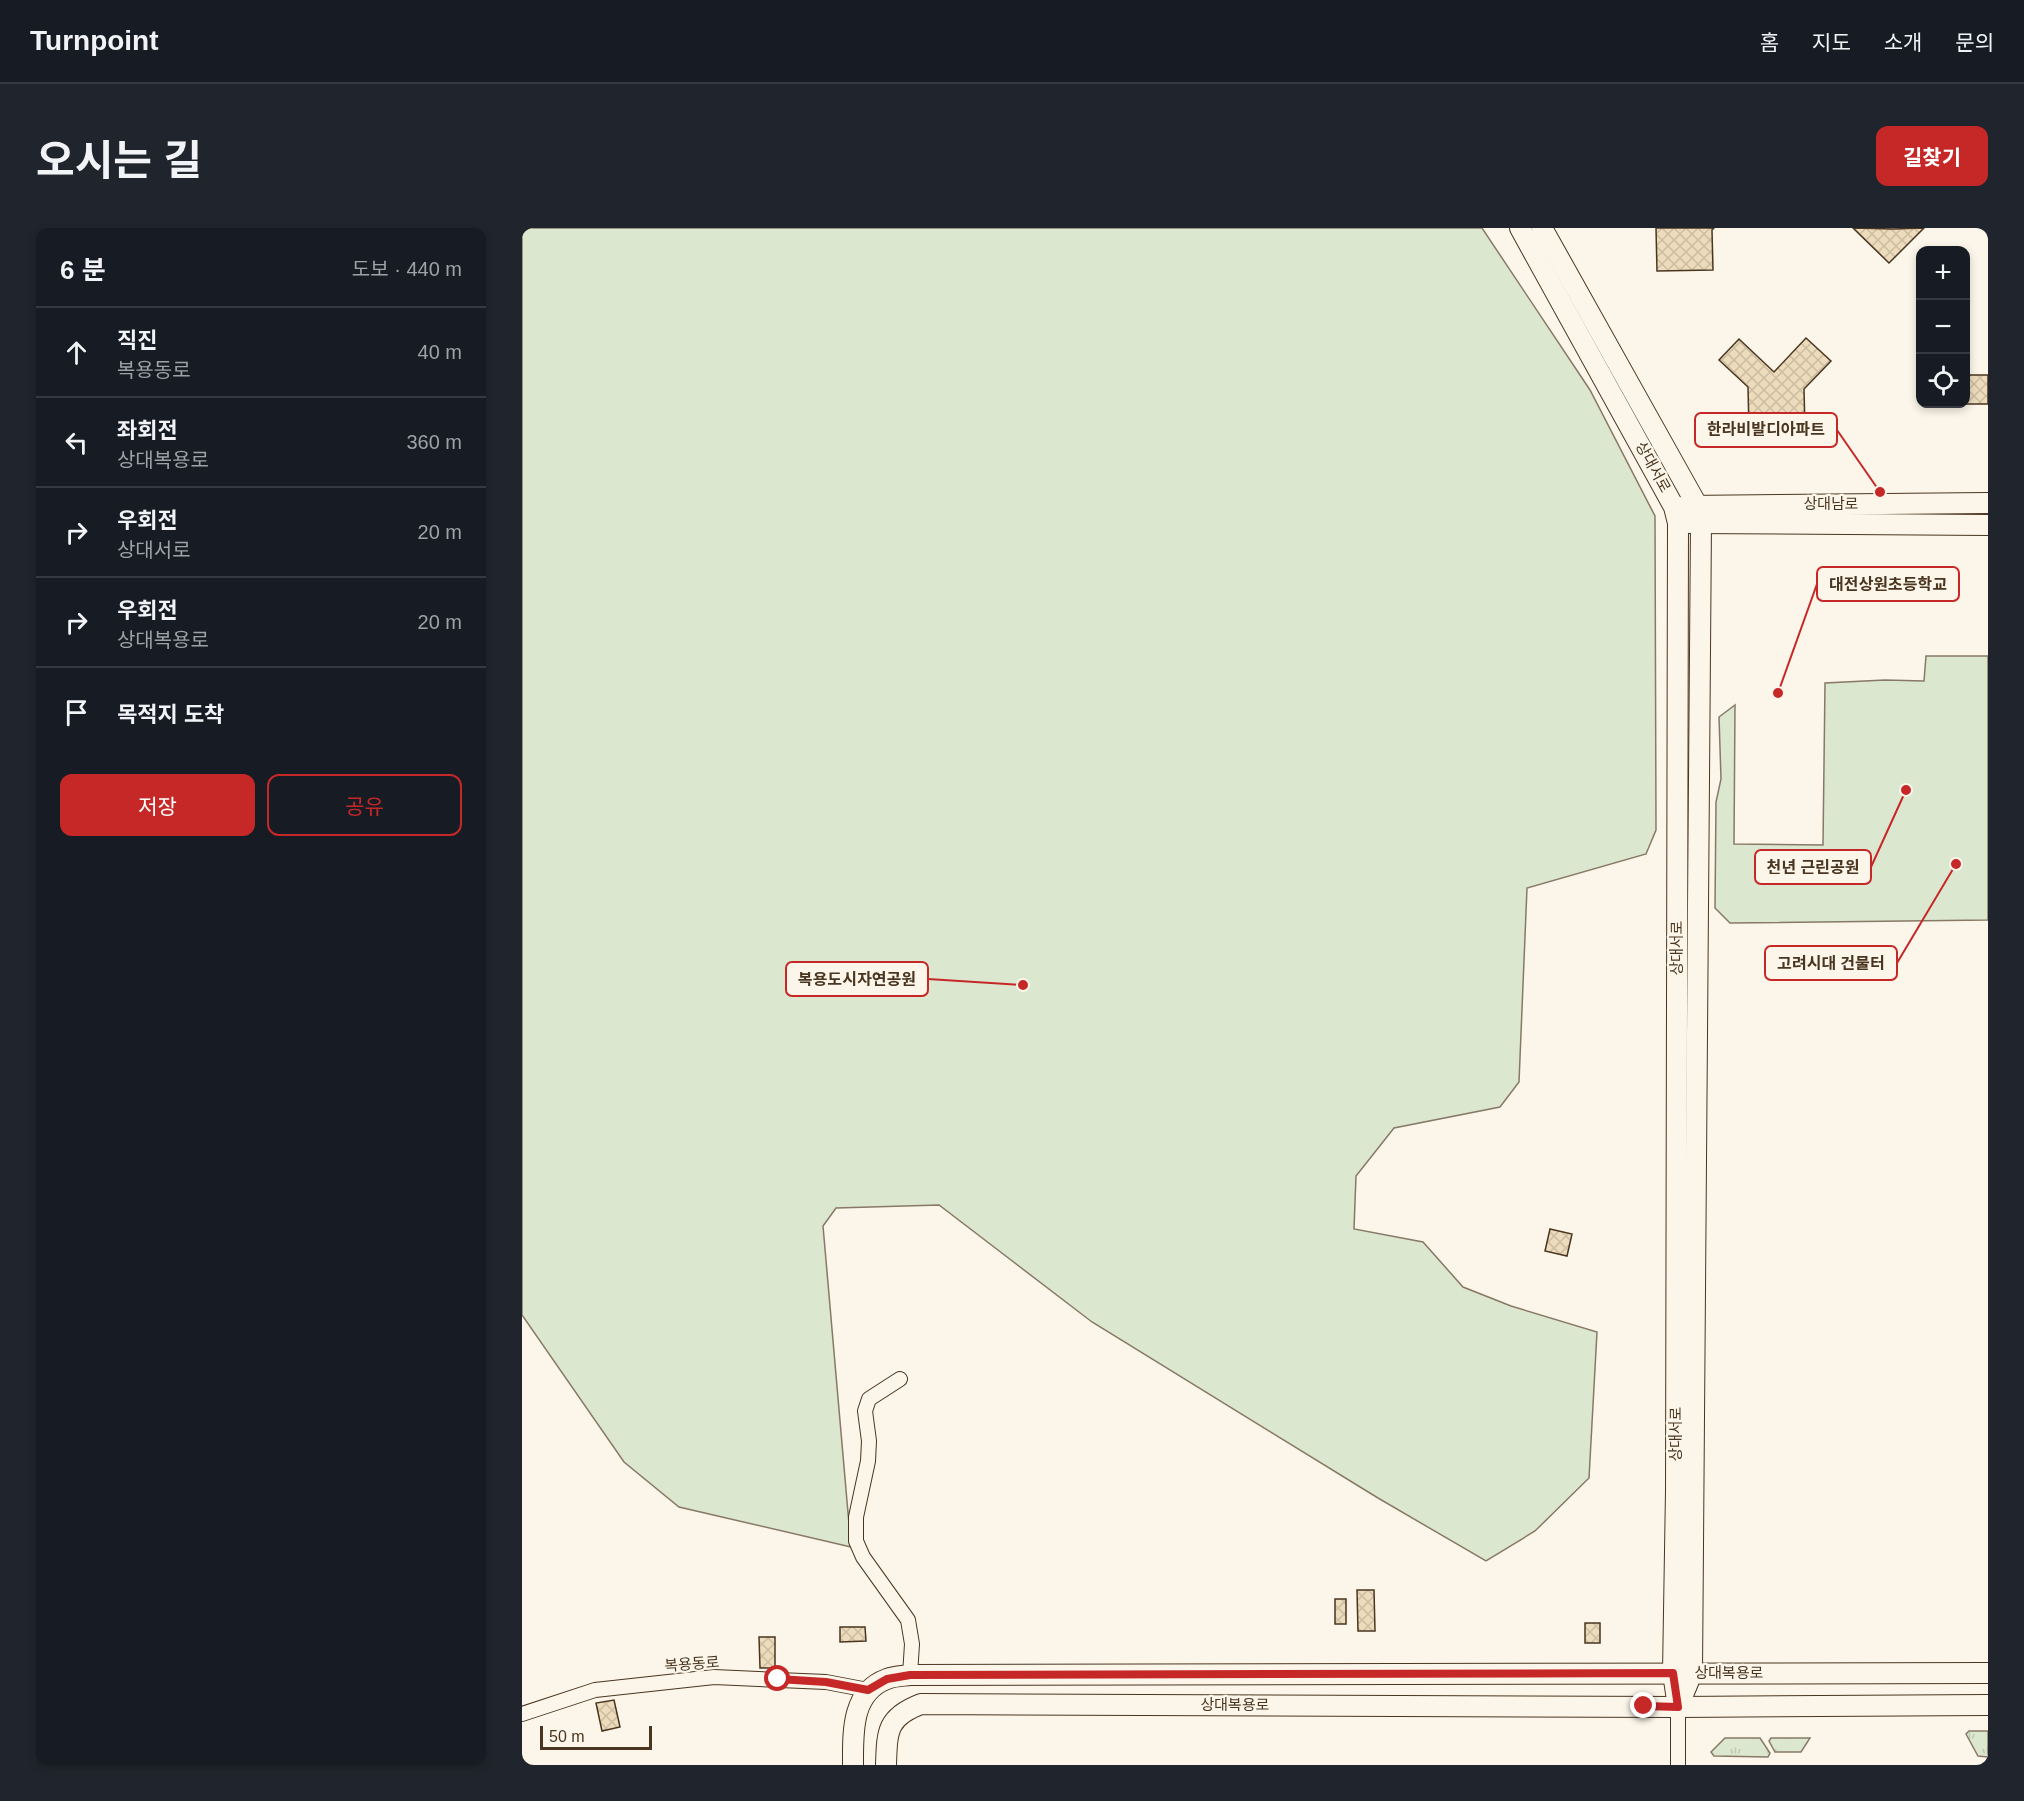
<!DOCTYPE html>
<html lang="ko">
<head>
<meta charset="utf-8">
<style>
	body { margin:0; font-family:Arial,"Noto Sans KR",sans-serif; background:#20242c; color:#f1f3f6 }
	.controls { position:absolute; right:18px; top:18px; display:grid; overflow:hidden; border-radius:12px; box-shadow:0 3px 9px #0003 }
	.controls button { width:54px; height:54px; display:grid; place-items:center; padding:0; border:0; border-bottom:2px solid #363941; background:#171b24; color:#f1f3f6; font:30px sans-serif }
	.scale { position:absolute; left:18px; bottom:15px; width:112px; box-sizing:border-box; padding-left:6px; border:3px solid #4a3520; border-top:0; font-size:16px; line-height:21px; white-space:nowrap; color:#4a3520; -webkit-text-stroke:4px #fbf6e9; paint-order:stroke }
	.stop { position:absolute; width:18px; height:18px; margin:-14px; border:4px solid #c62828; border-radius:50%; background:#fff }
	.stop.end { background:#c62828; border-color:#fff; box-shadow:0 2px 6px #0008 }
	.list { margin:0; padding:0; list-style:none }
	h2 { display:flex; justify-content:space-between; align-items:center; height:78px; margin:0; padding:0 24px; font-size:26px }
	h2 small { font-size:20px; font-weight:400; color:#9ea1a6 }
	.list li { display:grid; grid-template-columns:39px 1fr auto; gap:18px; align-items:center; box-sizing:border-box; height:90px; padding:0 24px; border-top:2px solid #363941 }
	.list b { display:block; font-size:22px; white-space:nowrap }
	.list p { margin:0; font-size:20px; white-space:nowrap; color:#9ea1a6 }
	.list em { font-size:20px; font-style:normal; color:#9ea1a6 }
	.actions { display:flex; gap:12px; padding:18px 24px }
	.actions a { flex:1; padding:14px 0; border:2px solid #c62828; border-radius:12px; text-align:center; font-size:21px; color:#c62828 }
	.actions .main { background:#c62828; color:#fff }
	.icon { flex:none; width:33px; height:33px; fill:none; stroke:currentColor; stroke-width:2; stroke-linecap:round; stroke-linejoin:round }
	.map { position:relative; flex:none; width:1466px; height:1537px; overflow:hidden; border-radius:12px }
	header { display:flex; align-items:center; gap:36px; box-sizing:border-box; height:84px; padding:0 30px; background:#171b24; border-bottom:2px solid #363941 }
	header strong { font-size:28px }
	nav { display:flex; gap:33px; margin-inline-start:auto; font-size:21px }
	.intro { display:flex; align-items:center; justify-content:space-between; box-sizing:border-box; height:144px; padding:0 36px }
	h1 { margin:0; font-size:42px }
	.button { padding:15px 27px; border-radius:12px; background:#c62828; color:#fff; font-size:21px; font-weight:700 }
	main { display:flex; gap:36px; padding:0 36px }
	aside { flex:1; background:#171b24; border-radius:12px; box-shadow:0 3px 9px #0003 }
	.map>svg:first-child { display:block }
	.grass { fill:url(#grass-tufts); stroke:#887966; stroke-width:1.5 }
	.park { fill:#dce7d0; stroke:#887966; stroke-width:1.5 }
	.building { fill:url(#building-cross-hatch); stroke:#4a3520; stroke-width:1.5 }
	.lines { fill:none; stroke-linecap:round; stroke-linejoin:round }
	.street-casing { stroke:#4a3520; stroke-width:16 }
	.secondary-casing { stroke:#4a3520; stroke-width:22 }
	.street { stroke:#fbf6e9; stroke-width:14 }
	.secondary { stroke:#fbf6e9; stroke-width:20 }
	.route { stroke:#c62828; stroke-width:8 }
	.labels { text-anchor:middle; stroke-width:4.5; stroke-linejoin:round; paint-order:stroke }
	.street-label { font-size:15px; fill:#4a3520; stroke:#fbf6e9 }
	.leader { fill:none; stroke:#c62828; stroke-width:2 }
	.callout-dot { fill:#c62828; stroke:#fbf6e9; stroke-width:2 }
	.callout { fill:#fbf6e9; stroke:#c62828; stroke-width:2 }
	.callout-label { font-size:16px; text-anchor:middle; font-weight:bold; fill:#4a3520 }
</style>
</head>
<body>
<header>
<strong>Turnpoint</strong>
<nav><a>홈</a><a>지도</a><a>소개</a><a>문의</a></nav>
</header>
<div class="intro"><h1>오시는 길</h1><a class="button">길찾기</a></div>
<main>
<aside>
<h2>6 분<small>도보 · 440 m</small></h2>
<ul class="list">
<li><svg class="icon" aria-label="ahead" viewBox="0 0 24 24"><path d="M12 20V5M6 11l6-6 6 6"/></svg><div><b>직진</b><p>복용동로</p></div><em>40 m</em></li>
<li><svg class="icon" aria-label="left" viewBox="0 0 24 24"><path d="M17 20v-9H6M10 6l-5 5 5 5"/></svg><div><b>좌회전</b><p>상대복용로</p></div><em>360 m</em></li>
<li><svg class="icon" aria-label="right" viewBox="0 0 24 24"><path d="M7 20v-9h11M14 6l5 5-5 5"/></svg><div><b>우회전</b><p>상대서로</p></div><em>20 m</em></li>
<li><svg class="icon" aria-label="right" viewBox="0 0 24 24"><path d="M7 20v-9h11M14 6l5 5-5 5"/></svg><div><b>우회전</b><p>상대복용로</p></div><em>20 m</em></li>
<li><svg class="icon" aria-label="arrive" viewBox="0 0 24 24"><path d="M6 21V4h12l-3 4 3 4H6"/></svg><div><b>목적지 도착</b></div></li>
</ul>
<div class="actions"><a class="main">저장</a><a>공유</a></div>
</aside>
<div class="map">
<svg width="1466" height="1537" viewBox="0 0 1466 1537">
	<defs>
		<pattern id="grass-tufts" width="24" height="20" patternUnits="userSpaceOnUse" patternTransform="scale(1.5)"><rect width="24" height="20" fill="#dce7d0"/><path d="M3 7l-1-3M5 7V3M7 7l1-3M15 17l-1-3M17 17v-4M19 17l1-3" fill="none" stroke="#bec7b2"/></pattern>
		<pattern id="building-cross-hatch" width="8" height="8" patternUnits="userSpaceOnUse" patternTransform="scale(1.5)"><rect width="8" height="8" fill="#ecdcbc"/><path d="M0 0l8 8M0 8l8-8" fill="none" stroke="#ccbda1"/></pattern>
	</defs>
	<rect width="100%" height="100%" fill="#fbf6e9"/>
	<g class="grass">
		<polygon points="1447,1503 1466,1503 1466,1529 1456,1528 1444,1506"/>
		<polygon points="1203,1510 1238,1510 1248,1525 1246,1529 1192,1528 1189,1524"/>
		<polygon points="1249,1510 1288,1510 1279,1524 1253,1524 1247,1513"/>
	</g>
	<g class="park">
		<polygon points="0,0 960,0 1068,162 1133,288 1134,602 1124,626 1005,660 997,854 978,879 872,900 834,948 832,1001 901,1014 941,1059 989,1078 1075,1104 1067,1250 1013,1303 964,1333 856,1270 570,1094 417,977 314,980 301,998 329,1319 157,1279 102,1234 0,1087"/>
		<polygon points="1404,428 1466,428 1466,692 1208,695 1193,680 1194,574 1199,551 1197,489 1213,477 1212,616 1301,617 1303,455 1363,452 1402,453"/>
	</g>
	<g class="building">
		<polygon points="1134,0 1192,0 1190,2 1191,42 1135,43"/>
		<polygon points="1331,0 1371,1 1402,0 1367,35"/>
		<polygon points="1284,110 1309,133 1282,161 1283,202 1227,202 1226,159 1197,132 1217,111 1252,144"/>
		<polygon points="1444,147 1466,147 1466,176 1434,176 1444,176"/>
		<polygon points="1028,1001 1050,1006 1045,1028 1023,1023"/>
		<polygon points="835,1362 852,1362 853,1403 836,1403"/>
		<rect x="813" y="1371" width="11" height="25"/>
		<rect x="1063" y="1395" width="15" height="20"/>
		<polygon points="318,1399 343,1399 344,1413 318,1414"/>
		<polygon points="237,1409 253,1409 253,1440 238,1440"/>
		<polygon points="92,1472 98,1499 80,1503 74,1475"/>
	</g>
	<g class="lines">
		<defs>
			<g id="street">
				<polyline points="378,1151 347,1171 343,1183 347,1213 346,1233 334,1289 334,1313 341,1329 386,1392 390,1416 388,1447"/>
				<polyline points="0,1486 73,1462 192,1449 304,1454 346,1462"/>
				<polyline points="1156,1537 1156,1479"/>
			</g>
			<g id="secondary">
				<polyline points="998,0 1152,279 1156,295 1154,1262 1151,1445 1156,1479"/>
				<polyline points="1020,0 1175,277 1179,295 1170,1445 1156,1479"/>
				<polyline points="1163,278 1466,275"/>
				<polyline points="1167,295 1466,297"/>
				<path d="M331,1537c0,-32 -2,-73 34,-86 7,-3 16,-3 23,-4l1078,-2"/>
				<path d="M364,1537c1,-34 1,-48 35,-61l757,3 310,-2"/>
			</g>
		</defs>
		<use href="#street" class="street-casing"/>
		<use href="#secondary" class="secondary-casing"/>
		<use href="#street" class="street"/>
		<use href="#secondary" class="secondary"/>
	</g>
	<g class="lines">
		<polyline class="route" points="256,1451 304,1454 346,1462 365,1451 388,1447 1151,1445 1156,1479 1122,1478"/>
	</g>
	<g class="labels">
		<g class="street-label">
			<text transform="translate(1131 239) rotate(61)" y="5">상대서로</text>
			<text x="1309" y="281">상대남로</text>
			<text transform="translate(1155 720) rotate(-90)" y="5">상대서로</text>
			<text transform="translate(1154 1206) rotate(-90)" y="5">상대서로</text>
			<text transform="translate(170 1436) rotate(-4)" y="5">복용동로</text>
			<text x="1207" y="1450">상대복용로</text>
			<text x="713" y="1482">상대복용로</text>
		</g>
	</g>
	<path class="leader" d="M1358 264L1315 202M1256 465L1295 356M1384 562L1349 639M1434 636L1375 735M501 757L406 751"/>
	<g class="callout-dot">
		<circle cx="1358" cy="264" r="6"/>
		<circle cx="1256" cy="465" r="6"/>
		<circle cx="1384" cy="562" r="6"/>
		<circle cx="1434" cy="636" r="6"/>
		<circle cx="501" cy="757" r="6"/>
	</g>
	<g class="callout">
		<rect x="1173" y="185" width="142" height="34" rx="6"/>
		<rect x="1295" y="339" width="142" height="34" rx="6"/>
		<rect x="1233" y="622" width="116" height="34" rx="6"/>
		<rect x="1243" y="718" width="132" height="34" rx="6"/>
		<rect x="264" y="734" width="142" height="34" rx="6"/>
	</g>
	<g class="callout-label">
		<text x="1244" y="207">한라비발디아파트</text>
		<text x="1366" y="362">대전상원초등학교</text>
		<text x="1291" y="645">천년 근린공원</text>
		<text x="1309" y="741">고려시대 건물터</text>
		<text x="335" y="757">복용도시자연공원</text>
	</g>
</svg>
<div class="controls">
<button>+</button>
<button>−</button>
<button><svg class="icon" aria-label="locate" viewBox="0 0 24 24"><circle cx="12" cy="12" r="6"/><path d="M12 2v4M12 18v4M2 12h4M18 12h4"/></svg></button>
</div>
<div class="scale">50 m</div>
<div class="stop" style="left:256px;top:1451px"></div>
<div class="stop end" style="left:1122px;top:1478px"></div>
</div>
</main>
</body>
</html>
